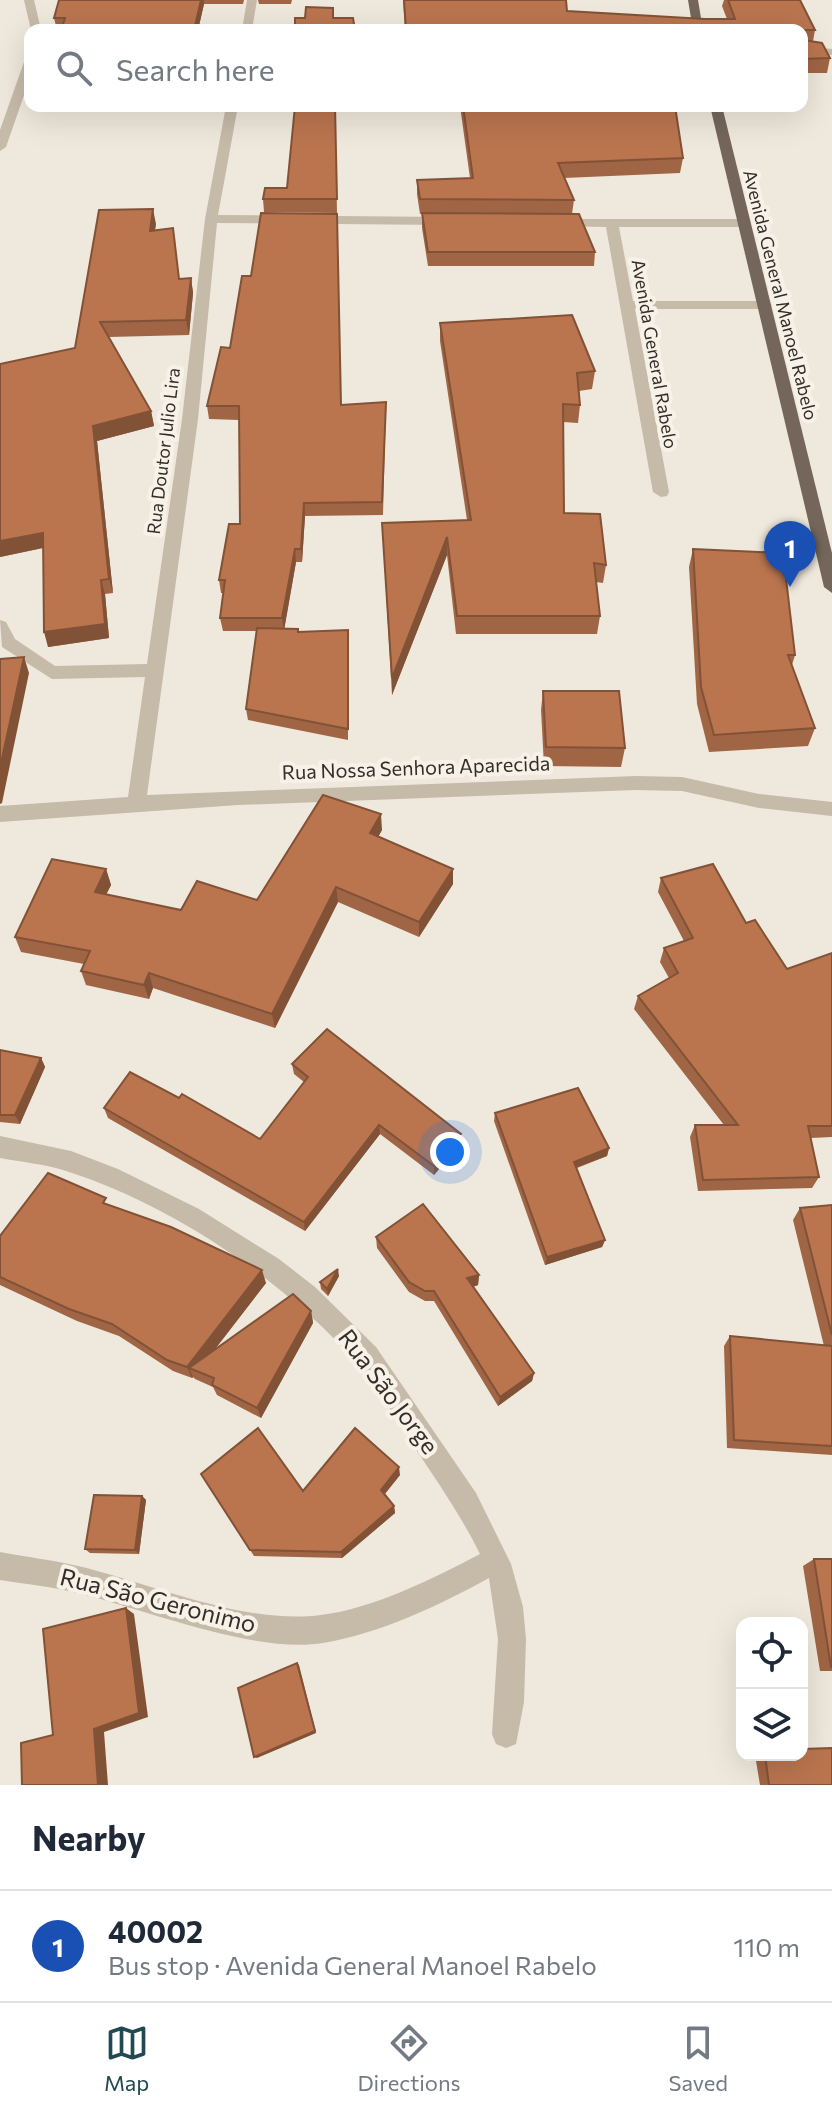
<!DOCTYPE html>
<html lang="en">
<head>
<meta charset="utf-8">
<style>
	body { margin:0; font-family:Commissioner,sans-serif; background:#f6f6f7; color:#1f2937 }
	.controls { position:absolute; right:24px; bottom:24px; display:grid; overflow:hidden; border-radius:16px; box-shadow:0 8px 32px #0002 }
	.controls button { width:72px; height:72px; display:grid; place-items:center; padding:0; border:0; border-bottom:2px solid #e0e1e3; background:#fff; color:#1f2937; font:40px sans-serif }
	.you { position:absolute; left:450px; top:1152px; width:28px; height:28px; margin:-20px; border:6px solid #fff; border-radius:50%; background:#1a73e8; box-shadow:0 0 0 12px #1a73e833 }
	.badge { display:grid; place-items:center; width:52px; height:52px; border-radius:50%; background:#224951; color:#fff; font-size:26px; font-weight:700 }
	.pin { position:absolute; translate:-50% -66px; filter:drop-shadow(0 2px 4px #0008) }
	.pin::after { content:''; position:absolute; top:42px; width:28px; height:24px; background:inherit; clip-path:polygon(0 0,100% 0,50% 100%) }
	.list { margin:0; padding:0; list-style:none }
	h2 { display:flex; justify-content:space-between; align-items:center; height:104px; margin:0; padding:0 32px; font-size:34px }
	h2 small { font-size:26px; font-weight:400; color:#747a83 }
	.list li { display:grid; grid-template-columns:52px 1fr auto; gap:24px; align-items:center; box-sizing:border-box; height:112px; padding:0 32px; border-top:2px solid #e0e1e3 }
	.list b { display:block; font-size:30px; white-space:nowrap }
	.list p { margin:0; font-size:26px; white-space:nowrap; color:#747a83 }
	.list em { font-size:26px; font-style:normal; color:#747a83 }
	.icon { flex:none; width:44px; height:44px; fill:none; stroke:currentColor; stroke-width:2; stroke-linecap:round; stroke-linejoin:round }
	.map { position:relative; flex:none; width:832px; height:1785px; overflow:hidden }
	.search { position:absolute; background:#fff; box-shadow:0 8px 32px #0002; left:24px; right:24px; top:24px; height:88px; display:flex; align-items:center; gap:20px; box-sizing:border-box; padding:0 28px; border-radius:16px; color:#747a83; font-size:30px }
	.sheet { height:216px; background:#fff }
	nav { display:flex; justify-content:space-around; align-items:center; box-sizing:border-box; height:112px; border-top:2px solid #e0e1e3; background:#fff; font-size:22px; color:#747a83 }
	nav a { display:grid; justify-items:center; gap:4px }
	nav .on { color:#224951 }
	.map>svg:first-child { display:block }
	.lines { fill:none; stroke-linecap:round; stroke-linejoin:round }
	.street { fill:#c6baa9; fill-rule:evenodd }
	.primary { fill:#74665b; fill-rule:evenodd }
	.wall { fill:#a06544 }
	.shaded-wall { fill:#825237 }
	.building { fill:#ba754f; stroke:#825237; stroke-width:2 }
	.labels { text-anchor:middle; stroke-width:8; stroke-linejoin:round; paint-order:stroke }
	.far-street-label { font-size:18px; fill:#342d28; stroke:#f7f2e8 }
	.street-label { font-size:20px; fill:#342d28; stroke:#f7f2e8 }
	.near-street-label { font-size:24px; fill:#342d28; stroke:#f7f2e8 }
</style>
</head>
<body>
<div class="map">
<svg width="832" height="1785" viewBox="0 0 832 1785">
	<rect width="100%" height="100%" fill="#efe8dc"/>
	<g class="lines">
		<g class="street">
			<polygon points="24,0 34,0 41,30 31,30"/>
			<polygon points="247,0 257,0 252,30 242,30"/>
			<polygon points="802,46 832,49 832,55 802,52"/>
			<polygon points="30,59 30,78 6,147 0,151 0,130 24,62"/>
			<polygon points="226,106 238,106 218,215 447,217 453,221 447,225 217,223 198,419 147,795 636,776 682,777 759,794 832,802 832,816 759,808 682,791 636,790 238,805 0,822 0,806 128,797 145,677 52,679 2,647 0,620 6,622 15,639 55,666 147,664 182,419 205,219"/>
			<polygon points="559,219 744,219 750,223 744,227 619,227 633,301 765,301 772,305 765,309 635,309 669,492 667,496 661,497 653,492 606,227 554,226 554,220"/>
			<path d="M0,1136l71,15 47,18 81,40 80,50 36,28 61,60 100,146 35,71 12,43 3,32 -2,63 -8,42 -10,4 -10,-4 -4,-10 6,-95 -9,-61c-51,28 -108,55 -166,65 -68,11 -176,-33 -245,-50 -25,-6 -52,-9 -78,-13v-28c26,5 53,8 78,14 76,18 165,59 243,49 51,-6 114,-37 159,-61 -19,-39 -44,-74 -67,-109 -18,-27 -34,-56 -55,-81 -73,-83 -187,-160 -292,-193 -22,-7 -44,-9 -66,-13z"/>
		</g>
		<g class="primary">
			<polygon points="688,0 698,0 703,30 693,30"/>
			<polygon points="710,106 722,106 832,553 832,593 824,587"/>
		</g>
	</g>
	<g class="wall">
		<polygon points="59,0 244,0 243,4 204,4 198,30 57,30 54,18"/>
		<polygon points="258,0 292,0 291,4 259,4"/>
		<polygon points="403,0 566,0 567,11 705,19 727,19 722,6 724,0 728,0 815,30 813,41 830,58 827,73 802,73 802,30 405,30"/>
		<polygon points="335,106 337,213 264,212 263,199 287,188"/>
		<polygon points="460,106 675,106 683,158 680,173 564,178 574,200 572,214 595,252 594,266 428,266 422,228 422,214 420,214 417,194 417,180 470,178"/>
		<polygon points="156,224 155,230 173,228 179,279 191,278 193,293 189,335 109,337 151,411 154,426 97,441 113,593 105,594 109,638 48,647 43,548 0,557 0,364 75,348"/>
		<polygon points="440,323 595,371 592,389 579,391 580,405 578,423 563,422 564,513 606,565 603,583 596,582 600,616 597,634 456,634 447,555 392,695 382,523 467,520 440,341"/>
		<polygon points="386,402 383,515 305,516 302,562 296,562 284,629 348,641 348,740 248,720 246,709 257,631 223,631 220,618 223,593 221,593 219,580 240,524 239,420 209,419 207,406 341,405"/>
		<polygon points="693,549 795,655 792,665 815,728 808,746 709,752 697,704 689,567"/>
		<polygon points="543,691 625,748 621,767 544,766 541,710"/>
		<polygon points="382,830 378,837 453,869 453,884 419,937 338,902 275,1028 153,988 149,999 86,985 81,971 84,964 21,952 15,937 106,869 111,885 106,894 181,910 257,900"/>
		<polygon points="661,878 746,923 787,969 832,953 832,1137 811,1138 819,1177 812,1188 698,1191 690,1137 695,1125 724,1125 634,1009 638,996 669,978 660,962 664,948 684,941 658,892"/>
		<polygon points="0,1050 41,1058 45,1067 20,1124 0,1122"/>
		<polygon points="292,1064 460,1144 434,1175 380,1134 305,1231 108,1118 104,1108 179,1098 260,1139 304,1082 294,1074"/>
		<polygon points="495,1113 609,1148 607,1156 577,1168 605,1240 602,1247 545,1265 494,1121"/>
		<polygon points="109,1205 266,1283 213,1352 311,1311 313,1323 261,1418 217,1395 213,1387 195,1379 193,1377 192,1378 173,1371 119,1336 77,1321 0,1285 0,1236"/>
		<polygon points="832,1205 832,1455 727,1448 724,1346 730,1336 824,1346 793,1220 800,1208"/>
		<polygon points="376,1237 479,1275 478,1285 473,1287 534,1373 532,1381 498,1406 434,1301 425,1301 409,1292 377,1248"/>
		<polygon points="339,1276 328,1296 321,1289 320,1282"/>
		<polygon points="201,1474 303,1491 400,1475 385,1494 394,1506 395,1513 342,1558 254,1556"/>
		<polygon points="142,1496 146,1500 139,1554 90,1553 85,1549"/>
		<polygon points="814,1559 832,1559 832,1671 820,1671 803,1566"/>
		<polygon points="755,1755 802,1755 832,1785 760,1785"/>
	</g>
	<g class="shaded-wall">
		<polygon points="201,0 204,0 204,4 198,30 194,30"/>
		<polygon points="153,209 156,224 152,245 150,231"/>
		<polygon points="191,278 193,293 189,335 186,320"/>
		<polygon points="151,411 154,426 97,441 113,593 109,579 93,426"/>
		<polygon points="304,503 305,516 302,562 301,549"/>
		<polygon points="43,533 47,547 0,557 0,541"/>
		<polygon points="447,537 447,555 392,695 392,678"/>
		<polygon points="295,549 296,562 284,631 282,618"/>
		<polygon points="101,580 105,594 109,638 48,647 44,632"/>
		<polygon points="24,657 29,673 2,803 0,804 0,768"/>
		<polygon points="381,814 382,830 371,849 370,833"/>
		<polygon points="106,869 111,885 100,907 95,892"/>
		<polygon points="453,869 453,884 419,937 419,922"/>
		<polygon points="336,887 338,902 275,1028 272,1014"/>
		<polygon points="149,973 153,988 149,999 144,985"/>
		<polygon points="41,1058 45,1067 20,1124 15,1115"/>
		<polygon points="379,1125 380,1134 305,1231 304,1222"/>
		<polygon points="461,1134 460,1144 434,1175 434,1166"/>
		<polygon points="609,1148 607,1156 572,1169 574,1162"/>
		<polygon points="605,1240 602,1247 545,1265 547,1257"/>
		<polygon points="338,1269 339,1276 328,1296 327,1289"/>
		<polygon points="262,1270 266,1283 197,1372 189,1368 193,1377 192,1378 187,1367"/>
		<polygon points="479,1275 478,1285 466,1289 467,1278"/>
		<polygon points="311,1311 313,1323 261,1418 257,1408"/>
		<polygon points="534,1373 532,1381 498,1406 500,1397"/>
		<polygon points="399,1467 400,1475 382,1497 381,1490"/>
		<polygon points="142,1496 146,1500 139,1554 135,1550"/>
		<polygon points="394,1506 395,1513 342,1558 341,1552"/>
		<polygon points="126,1608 134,1614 148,1717 104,1732 108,1785 98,1785 94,1729"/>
		<polygon points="297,1663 299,1665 316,1733 257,1758 254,1757"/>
	</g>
	<g class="building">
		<polygon points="59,0 201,0 194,30 61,30 65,18 54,18"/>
		<polygon points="404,0 566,0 567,11 705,19 735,19 728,0 800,0 815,30 803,30 803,40 822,43 830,58 802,59 802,30 406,30"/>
		<polygon points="306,7 333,8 333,18 353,18 355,30 295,30 295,18 305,18"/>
		<polygon points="295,106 335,106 337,199 263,199 265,188 287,188"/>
		<polygon points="463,106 675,106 683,158 558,163 574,200 420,199 417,180 473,178"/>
		<polygon points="153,209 150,231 173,228 179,279 191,278 186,320 100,322 151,411 93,426 109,579 101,580 105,624 44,632 43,533 0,541 0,364 75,348 99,210"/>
		<polygon points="261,213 337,214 341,405 386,402 382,502 304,503 301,549 295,549 282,618 220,618 225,580 219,580 229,524 240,524 239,406 207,406 221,347 230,348 242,276 251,276"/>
		<polygon points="422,213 579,214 595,252 428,252"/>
		<polygon points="572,315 595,371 577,373 580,405 563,404 564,513 600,514 606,565 594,563 600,616 457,616 447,537 392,678 382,523 471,520 440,323"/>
		<polygon points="693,549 783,553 795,655 788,655 815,728 714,735 701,687"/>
		<polygon points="257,628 298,629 298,632 348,630 348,729 246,709"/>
		<polygon points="24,657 0,768 0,659"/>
		<polygon points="543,691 619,691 625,748 546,747"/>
		<polygon points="323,795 381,814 370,833 453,869 419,922 336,887 272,1014 149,973 144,985 81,971 90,951 15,937 52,859 106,869 95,892 181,910 197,881 257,900"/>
		<polygon points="713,864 746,923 755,920 787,969 832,953 832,1126 808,1126 819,1177 703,1180 695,1125 738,1125 638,996 678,973 664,948 693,938 661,878"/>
		<polygon points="327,1029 461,1134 434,1166 379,1125 304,1222 104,1108 130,1072 179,1098 182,1094 260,1139 308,1077 292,1064"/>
		<polygon points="0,1050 41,1058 15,1115 0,1115"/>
		<polygon points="578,1088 609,1148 574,1162 605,1240 547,1257 495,1113"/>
		<polygon points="48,1173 106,1198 103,1203 171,1227 262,1270 187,1367 167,1360 112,1324 69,1309 0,1277 0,1236"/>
		<polygon points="423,1204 479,1275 467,1278 534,1373 500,1397 434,1291 425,1291 409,1282 376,1237"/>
		<polygon points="832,1205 832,1335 800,1208"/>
		<polygon points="338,1269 327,1289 320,1282"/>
		<polygon points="293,1294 311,1311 257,1408 212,1385 214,1378 189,1368"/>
		<polygon points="730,1336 832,1346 832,1446 734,1440"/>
		<polygon points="258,1428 303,1491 355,1428 399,1467 381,1490 394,1506 341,1552 250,1550 201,1474"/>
		<polygon points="94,1495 142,1496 135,1550 85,1549"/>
		<polygon points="814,1559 832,1559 832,1667 831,1667"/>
		<polygon points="126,1608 139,1713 94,1729 98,1785 22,1785 21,1743 53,1735 43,1629"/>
		<polygon points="297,1663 315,1731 254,1757 238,1688"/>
		<polygon points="832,1748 832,1785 769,1785 765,1755 802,1755 802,1749"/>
	</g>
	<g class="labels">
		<g class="far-street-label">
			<text transform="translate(780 295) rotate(76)" y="6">Avenida General Manoel Rabelo</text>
			<text transform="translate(654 354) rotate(80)" y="6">Avenida General Rabelo</text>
			<text transform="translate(164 451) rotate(-83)" y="6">Rua Doutor Julio Lira</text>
		</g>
		<g class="street-label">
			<text transform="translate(416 768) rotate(-2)" y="7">Rua Nossa Senhora Aparecida</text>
		</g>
		<g class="near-street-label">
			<text transform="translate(388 1392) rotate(53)" y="8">Rua São Jorge</text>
			<text transform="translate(158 1601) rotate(14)" y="8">Rua São Geronimo</text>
		</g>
	</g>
</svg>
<div class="controls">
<button><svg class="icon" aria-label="locate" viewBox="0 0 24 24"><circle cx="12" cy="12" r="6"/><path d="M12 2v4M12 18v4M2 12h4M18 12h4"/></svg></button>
<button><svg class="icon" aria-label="layers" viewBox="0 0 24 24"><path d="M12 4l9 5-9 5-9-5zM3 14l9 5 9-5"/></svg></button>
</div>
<div class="you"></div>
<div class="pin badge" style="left:790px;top:587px;background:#1a4fb4">1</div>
<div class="search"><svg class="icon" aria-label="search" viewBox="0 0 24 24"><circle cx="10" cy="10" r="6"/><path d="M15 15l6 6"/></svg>Search here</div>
</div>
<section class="sheet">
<h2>Nearby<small></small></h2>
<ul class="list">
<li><span class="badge" style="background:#1a4fb4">1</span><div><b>40002</b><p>Bus stop · Avenida General Manoel Rabelo</p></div><em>110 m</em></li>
</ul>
</section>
<nav>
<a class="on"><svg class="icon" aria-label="map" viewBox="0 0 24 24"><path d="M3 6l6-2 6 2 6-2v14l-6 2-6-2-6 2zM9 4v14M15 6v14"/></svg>Map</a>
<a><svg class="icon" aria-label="directions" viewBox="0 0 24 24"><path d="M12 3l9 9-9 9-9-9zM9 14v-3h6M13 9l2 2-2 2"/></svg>Directions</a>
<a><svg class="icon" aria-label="saved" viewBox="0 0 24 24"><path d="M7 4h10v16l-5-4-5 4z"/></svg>Saved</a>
</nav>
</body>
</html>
